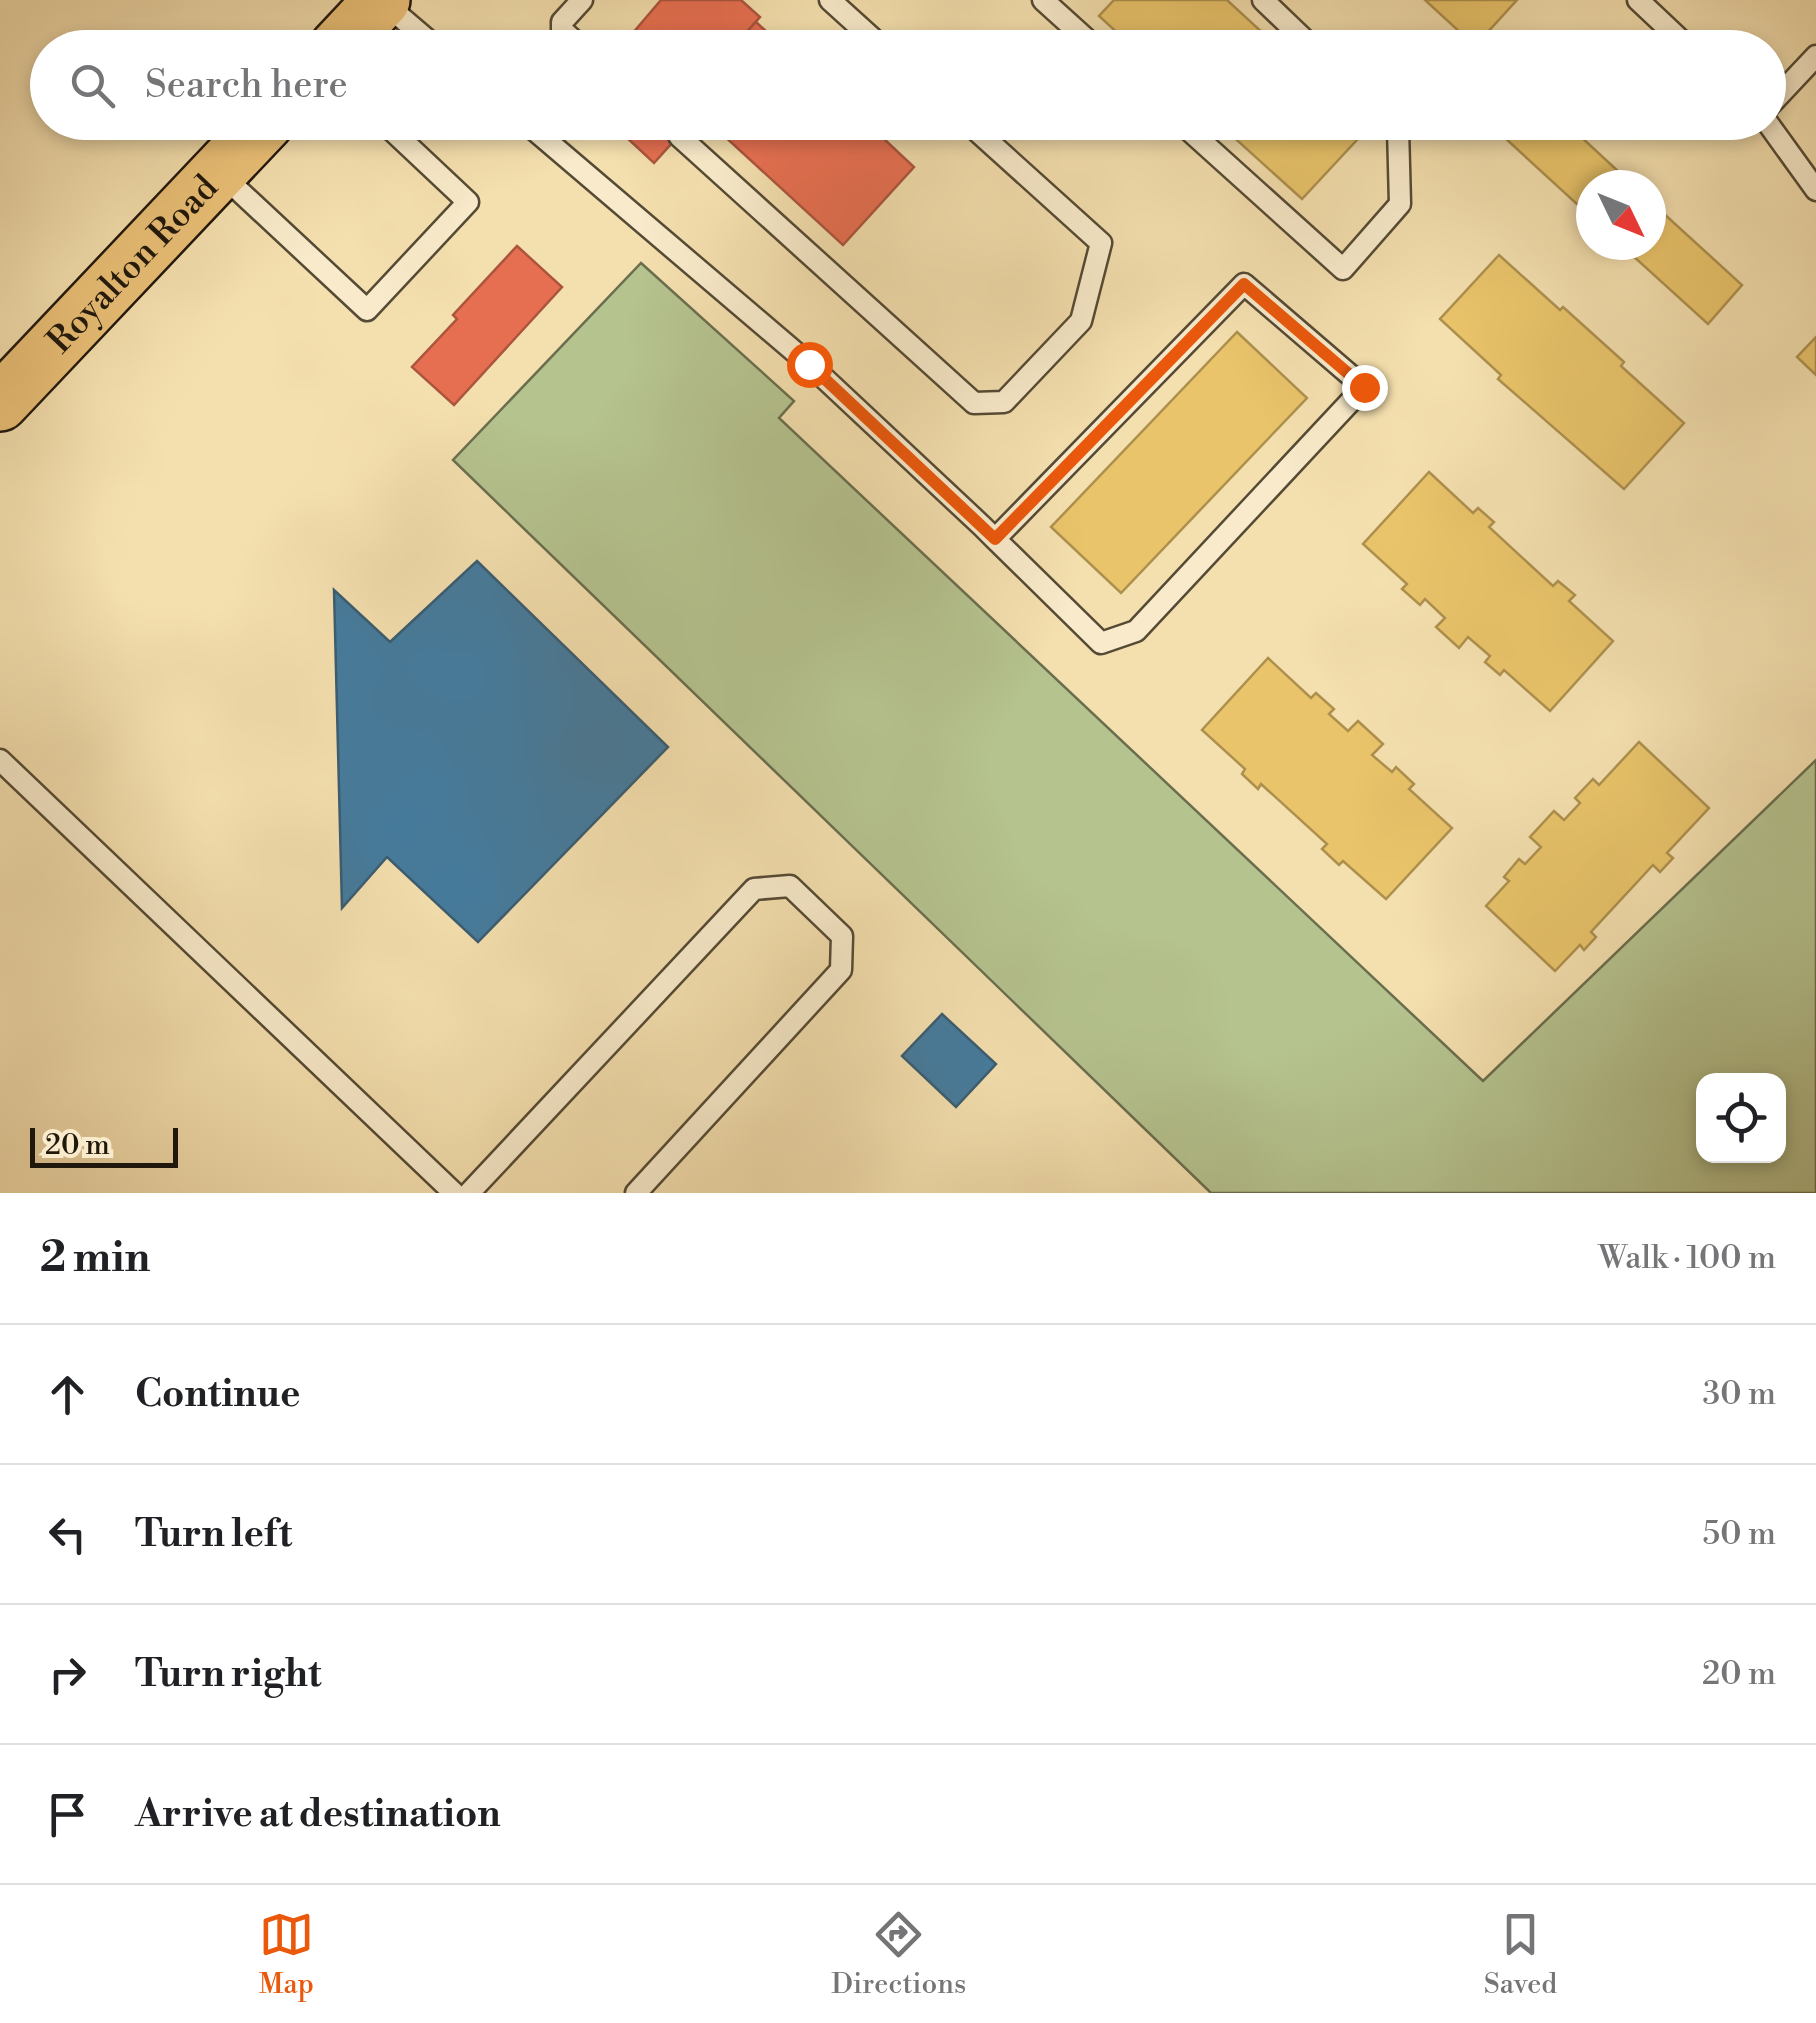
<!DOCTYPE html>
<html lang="en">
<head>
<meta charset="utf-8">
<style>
	body { margin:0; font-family:"Libre Bodoni",serif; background:#f2f2f2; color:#202124 }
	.controls { position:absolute; right:30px; bottom:30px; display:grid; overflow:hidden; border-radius:20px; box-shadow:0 5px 15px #0003 }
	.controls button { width:90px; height:90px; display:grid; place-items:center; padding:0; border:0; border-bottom:2px solid #e0e0e0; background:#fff; color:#202124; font:50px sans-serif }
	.compass { position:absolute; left:1576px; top:170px; width:90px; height:90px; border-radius:50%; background:#fff; box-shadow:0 5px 15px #0003; rotate:133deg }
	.scale { position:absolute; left:30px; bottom:25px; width:148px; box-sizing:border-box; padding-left:10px; border:5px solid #20180d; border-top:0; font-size:28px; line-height:35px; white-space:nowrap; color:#20180d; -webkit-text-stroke:8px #f8eaca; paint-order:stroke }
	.stop { position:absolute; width:30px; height:30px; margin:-22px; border:8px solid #ea580c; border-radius:50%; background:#fff }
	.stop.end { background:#ea580c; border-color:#fff; box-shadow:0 2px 10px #0008 }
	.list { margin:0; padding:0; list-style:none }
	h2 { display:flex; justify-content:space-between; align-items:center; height:130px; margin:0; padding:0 40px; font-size:42px }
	h2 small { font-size:32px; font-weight:400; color:#757577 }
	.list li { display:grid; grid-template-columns:65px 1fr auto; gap:30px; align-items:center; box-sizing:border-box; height:140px; padding:0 40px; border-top:2px solid #e0e0e0 }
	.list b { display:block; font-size:38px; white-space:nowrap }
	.list em { font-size:32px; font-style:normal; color:#757577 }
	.icon { flex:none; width:55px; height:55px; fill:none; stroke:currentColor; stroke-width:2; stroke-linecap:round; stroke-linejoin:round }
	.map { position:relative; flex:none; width:1816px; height:1193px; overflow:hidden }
	.search { position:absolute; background:#fff; box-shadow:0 5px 15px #0003; left:30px; right:30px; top:30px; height:110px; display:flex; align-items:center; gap:25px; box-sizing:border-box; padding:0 35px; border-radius:55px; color:#757577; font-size:38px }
	.sheet { height:690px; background:#fff }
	nav { display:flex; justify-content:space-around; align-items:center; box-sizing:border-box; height:140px; border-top:2px solid #e0e0e0; background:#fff; font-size:28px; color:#757577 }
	nav a { display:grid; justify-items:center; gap:5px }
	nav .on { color:#ea580c }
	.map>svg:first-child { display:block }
	.green { fill:#b5c38f; stroke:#6a6e4e; stroke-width:2.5; fill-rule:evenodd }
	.homes { fill:#e9c46a; stroke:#ad904e; stroke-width:2.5 }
	.shops { fill:#e76f51; stroke:#ab553d; stroke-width:2.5 }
	.public { fill:#457b9d; stroke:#3a5d72; stroke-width:2.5 }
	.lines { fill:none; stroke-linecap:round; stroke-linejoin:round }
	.service-casing { stroke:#554a35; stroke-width:25 }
	.primary-casing { stroke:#20180d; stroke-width:60 }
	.service { stroke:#f8eaca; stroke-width:20 }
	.primary { stroke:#eac077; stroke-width:55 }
	.route { stroke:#ea580c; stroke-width:12 }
	.labels { text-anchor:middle; stroke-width:10; stroke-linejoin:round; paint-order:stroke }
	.street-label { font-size:35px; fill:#20180d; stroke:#f8eaca }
</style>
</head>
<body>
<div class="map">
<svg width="1816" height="1193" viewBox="0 0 1816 1193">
	<rect width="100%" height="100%" fill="#f4dfae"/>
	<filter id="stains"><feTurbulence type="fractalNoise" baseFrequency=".002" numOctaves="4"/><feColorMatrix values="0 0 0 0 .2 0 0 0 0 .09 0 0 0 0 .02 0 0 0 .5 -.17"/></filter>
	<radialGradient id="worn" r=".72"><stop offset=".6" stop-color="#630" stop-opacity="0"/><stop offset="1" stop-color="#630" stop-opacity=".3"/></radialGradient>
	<path class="green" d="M641,263l153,138 -15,17 704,663 333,-321v433h-605l-758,-733zM1704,1080h74v76h-74z"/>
	<g class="homes">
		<polygon points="1114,0 1227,0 1279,48 1134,48 1099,16"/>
		<polygon points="1425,0 1517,0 1475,46"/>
		<polygon points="1217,122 1362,122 1368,128 1302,199"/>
		<polygon points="1519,122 1565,122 1633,185 1591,185 1591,217 1505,138"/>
		<polygon points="1651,202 1742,285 1708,324 1621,245 1651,245"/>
		<polygon points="1499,255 1560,310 1563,307 1624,362 1621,366 1684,423 1624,489 1498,379 1501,375 1440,319"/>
		<polygon points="1237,332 1307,398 1121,593 1051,527"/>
		<polygon points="1816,337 1816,375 1797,357"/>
		<polygon points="1429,472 1473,513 1478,508 1494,522 1489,527 1553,586 1558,581 1575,595 1569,601 1613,641 1550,711 1504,670 1500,675 1485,662 1490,656 1468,637 1459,648 1436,627 1445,618 1425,599 1420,605 1402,589 1407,584 1363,544"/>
		<polygon points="1268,658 1311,698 1316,693 1334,709 1329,714 1348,731 1358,721 1383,744 1372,755 1392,772 1396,767 1414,784 1409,789 1452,828 1386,899 1343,861 1339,865 1322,849 1327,844 1261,784 1258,789 1242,774 1245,769 1202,730"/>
		<polygon points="1639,742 1709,808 1667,853 1673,858 1660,872 1653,865 1591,932 1596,937 1584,950 1580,945 1555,971 1486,906 1509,881 1504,877 1519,859 1525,864 1541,847 1530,837 1554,811 1564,820 1580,803 1575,798 1593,779 1599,785"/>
	</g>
	<g class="shops">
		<polygon points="661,0 741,0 760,17 732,48 620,48"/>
		<polygon points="756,22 784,48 732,48"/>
		<polygon points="610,122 691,122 654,163"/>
		<polygon points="709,122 866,122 914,167 843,245"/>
		<polygon points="517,246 562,287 454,405 412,367 457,319 453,315"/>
	</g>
	<g class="public">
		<polygon points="477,561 668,747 478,942 387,857 342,908 334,590 390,642"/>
		<polygon points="942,1014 996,1064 956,1107 902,1056"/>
	</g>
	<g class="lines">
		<defs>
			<g id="service">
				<polyline points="582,0 562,22 562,30 582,48"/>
				<polyline points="830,0 883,48"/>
				<polyline points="1043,0 1096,48"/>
				<polyline points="1263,0 1313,48"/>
				<polyline points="1638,0 1689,48"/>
				<polyline points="383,2 437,48"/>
				<polyline points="1768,107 1816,56"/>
				<polyline points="525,122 809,364 982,526 995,539 1101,643 1136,631 1364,387 1244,284 995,539"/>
				<polyline points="1180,122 1343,269 1400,204 1398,128 1392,122"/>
				<polyline points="1767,122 1816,190"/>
				<polyline points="679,136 974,403 1004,402 1081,321 1101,243 967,122"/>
				<polyline points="220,173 367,310 468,202 383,122"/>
				<polyline points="0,760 454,1193"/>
				<polyline points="469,1193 754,889 790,886 842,936 841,970 636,1193"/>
			</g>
			<g id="primary">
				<polyline points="337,48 382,0"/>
				<path id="s1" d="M0,403l266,-281"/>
			</g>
		</defs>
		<use href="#service" class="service-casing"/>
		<use href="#primary" class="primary-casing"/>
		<use href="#service" class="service"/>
		<use href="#primary" class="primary"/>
	</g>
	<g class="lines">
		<polyline class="route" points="809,364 995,539 1244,284 1364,387"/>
	</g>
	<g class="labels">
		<g class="street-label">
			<text dy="12" stroke="none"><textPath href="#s1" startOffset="192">Royalton Road</textPath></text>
		</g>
	</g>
	<rect width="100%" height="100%" filter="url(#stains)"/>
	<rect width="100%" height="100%" fill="url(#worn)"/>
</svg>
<div class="controls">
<button><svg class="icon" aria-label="locate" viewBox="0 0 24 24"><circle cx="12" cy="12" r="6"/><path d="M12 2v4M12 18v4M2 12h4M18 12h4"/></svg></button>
</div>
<svg class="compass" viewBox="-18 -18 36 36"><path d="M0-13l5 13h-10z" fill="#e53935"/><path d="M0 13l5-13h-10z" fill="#757577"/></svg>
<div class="scale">20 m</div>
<div class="stop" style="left:809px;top:364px"></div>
<div class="stop end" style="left:1364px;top:387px"></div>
<div class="search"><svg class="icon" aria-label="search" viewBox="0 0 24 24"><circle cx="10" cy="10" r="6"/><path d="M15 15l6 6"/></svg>Search here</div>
</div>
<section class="sheet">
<h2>2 min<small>Walk · 100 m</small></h2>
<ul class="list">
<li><svg class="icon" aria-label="ahead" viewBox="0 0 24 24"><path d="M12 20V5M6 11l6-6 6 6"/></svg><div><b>Continue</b></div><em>30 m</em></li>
<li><svg class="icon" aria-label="left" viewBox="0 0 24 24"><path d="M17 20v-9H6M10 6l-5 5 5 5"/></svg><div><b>Turn left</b></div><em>50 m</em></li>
<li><svg class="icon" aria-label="right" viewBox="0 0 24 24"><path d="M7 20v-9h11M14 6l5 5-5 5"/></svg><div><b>Turn right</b></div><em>20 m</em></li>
<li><svg class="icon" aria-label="arrive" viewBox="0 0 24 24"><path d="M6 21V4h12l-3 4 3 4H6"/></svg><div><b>Arrive at destination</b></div></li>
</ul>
</section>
<nav>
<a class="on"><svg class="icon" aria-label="map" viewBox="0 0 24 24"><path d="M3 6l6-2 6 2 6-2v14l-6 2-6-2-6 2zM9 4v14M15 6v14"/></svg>Map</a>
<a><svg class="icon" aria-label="directions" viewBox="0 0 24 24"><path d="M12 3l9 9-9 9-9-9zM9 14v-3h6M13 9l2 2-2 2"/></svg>Directions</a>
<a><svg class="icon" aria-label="saved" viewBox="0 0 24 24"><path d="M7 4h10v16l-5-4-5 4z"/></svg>Saved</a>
</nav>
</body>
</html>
